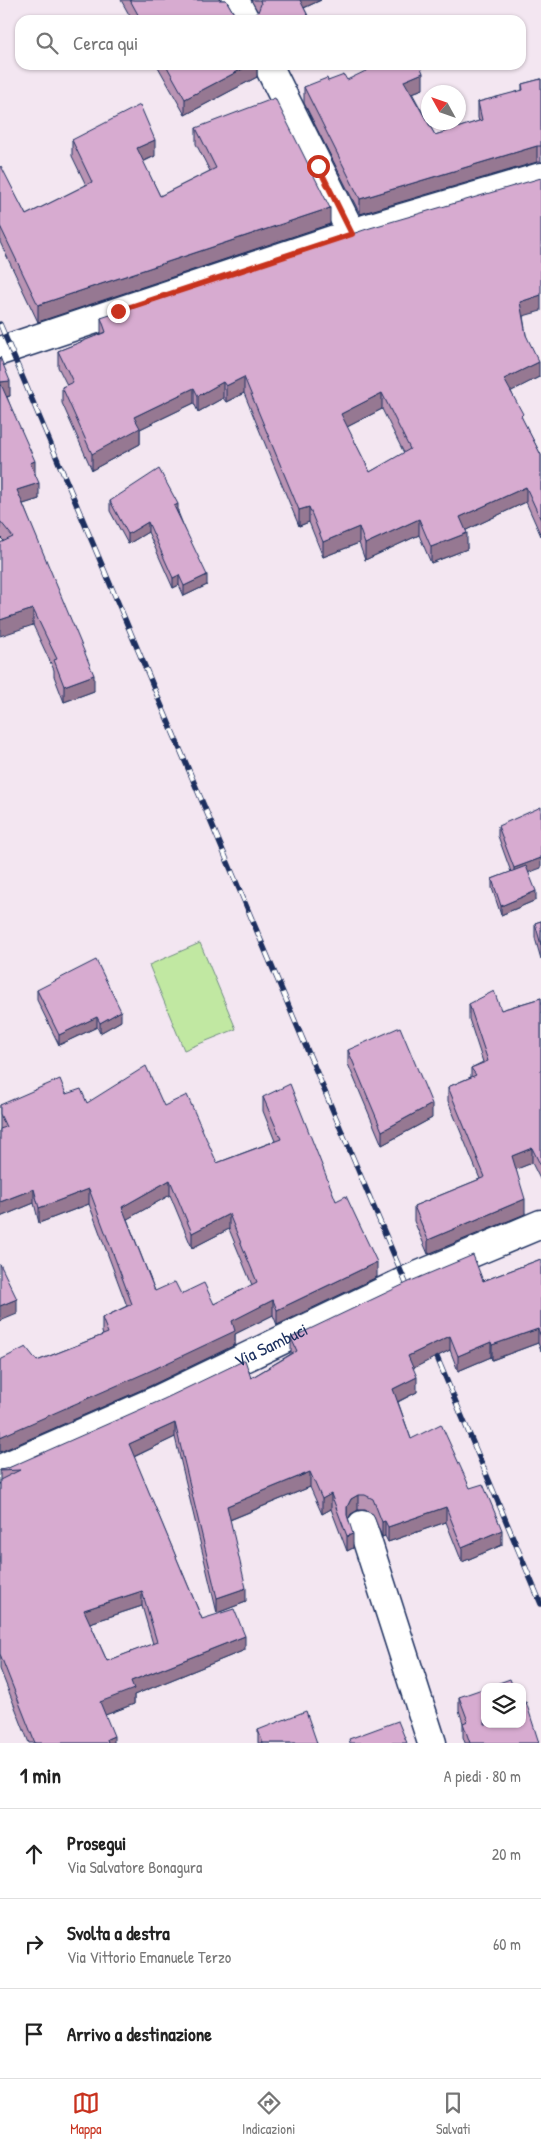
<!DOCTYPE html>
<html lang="it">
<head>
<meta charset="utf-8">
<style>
	body { margin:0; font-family:"Patrick Hand",sans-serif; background:#f2f2f2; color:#222 }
	.controls { position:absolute; right:15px; bottom:15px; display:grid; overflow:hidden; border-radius:10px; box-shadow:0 1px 4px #0004 }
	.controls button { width:45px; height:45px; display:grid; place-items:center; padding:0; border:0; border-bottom:1px solid #e0e0e0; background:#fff; color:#222; font:25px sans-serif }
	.compass { position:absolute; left:421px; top:85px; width:45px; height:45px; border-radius:50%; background:#fff; box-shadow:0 1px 4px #0004; rotate:310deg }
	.stop { position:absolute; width:15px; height:15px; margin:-11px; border:4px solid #c8321e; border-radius:50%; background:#fff }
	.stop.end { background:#c8321e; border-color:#fff; box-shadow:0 1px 5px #0008 }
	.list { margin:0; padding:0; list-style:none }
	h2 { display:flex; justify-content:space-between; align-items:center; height:65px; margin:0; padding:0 20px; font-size:21px }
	h2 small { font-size:16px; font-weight:400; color:#767676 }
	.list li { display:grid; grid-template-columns:32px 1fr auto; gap:15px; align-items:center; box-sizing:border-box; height:90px; padding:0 20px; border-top:1px solid #e0e0e0 }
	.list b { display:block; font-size:19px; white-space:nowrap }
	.list p { margin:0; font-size:16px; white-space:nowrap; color:#767676 }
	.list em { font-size:16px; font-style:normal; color:#767676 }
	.icon { flex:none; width:28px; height:28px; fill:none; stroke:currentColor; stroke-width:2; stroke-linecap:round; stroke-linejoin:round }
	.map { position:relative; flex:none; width:541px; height:1743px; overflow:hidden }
	.search { position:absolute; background:#fff; box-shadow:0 1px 4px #0004; left:15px; right:15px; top:15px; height:55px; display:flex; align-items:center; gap:12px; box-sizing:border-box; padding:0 18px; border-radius:15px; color:#767676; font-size:19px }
	.sheet { height:335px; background:#fff }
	nav { display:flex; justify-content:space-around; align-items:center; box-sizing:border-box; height:70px; border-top:1px solid #e0e0e0; background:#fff; font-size:14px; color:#767676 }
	nav a { display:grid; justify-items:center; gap:2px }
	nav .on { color:#c8321e }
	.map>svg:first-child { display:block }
	.green { fill:#c1e8a2; stroke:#6e8c80 }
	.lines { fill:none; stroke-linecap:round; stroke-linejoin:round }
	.minor-casing { stroke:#1b2f5e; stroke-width:31 }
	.minor { stroke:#fff; stroke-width:28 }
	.rail-casing { stroke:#1b2f5e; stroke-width:5.5 }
	.rail { stroke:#fff; stroke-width:4; stroke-dasharray:11; stroke-linecap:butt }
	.wall { fill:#b993b3; stroke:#1b2f5e; fill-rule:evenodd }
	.shaded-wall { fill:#967892; stroke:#1b2f5e }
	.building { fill:#d7abd0; stroke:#1b2f5e; fill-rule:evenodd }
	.route { stroke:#c8321e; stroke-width:6 }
	.labels { text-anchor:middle; stroke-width:4; stroke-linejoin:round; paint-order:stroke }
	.street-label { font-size:18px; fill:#1b2f5e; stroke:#fff }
</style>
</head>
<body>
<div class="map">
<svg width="541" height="1743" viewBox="0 0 541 1743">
	<rect width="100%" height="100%" fill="#f3e6f1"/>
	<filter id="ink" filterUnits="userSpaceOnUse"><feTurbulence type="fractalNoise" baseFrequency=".02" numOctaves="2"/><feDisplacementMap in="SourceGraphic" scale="10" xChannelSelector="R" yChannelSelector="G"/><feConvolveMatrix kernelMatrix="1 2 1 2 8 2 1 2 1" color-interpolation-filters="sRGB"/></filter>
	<g filter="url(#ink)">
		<polygon class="green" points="200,943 236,1029 184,1050 149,965"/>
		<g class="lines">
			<defs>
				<g id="minor">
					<polyline points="235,0 245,20"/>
					<polyline points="268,65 352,234"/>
					<polyline points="0,351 365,229 541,177"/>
					<path id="s1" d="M0,1469l157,-69 248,-119 136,-57"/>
					<polyline points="362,1525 432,1743"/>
				</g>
			</defs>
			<use href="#minor" class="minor-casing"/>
			<use href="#minor" class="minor"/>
			<defs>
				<g id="rail">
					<polyline points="0,324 411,1295"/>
					<polyline points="431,1343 541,1604"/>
				</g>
			</defs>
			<use href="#rail" class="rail-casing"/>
			<use href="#rail" class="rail"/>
		</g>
		<g class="wall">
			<polygon points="121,0 226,0 236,17 244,20 252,18 258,12 251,0 321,0 304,8 310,20 132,20"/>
			<polygon points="157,65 257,65 257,77 185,115"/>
			<polygon points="541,79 541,162 537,162 360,214 304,103 304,87 328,81 347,80 423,89 412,93 435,135 479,121 478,118 478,102 522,91 522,84"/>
			<polygon points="196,128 330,224 38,322 0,242 0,167 26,215 86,185 72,156 72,140 155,156 143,162 160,196 210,171 196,144"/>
			<path d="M523,316l3,19 13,42 -28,14 12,30 18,34v81l-15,-34 -60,28 1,19 -36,14 -12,-28 -54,25 -6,-17 -36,14 -14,-35 -10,4 -55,-133 -18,9 -3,-4 -25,14 -4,-9 -54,26v15l-48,26 -30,-67v-16l5,-2 -9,-18v-16l43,-17v-16zM382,409l22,44 -34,19 -23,-45z"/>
			<polygon points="0,357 10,396 7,397 35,474 39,499 23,504 94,691 64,702 54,676 54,670 33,625 4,541 0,537"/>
			<polygon points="110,501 178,512 207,585 184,596 179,585 173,588 148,532 128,544 110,511"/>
			<polygon points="498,826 528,873 536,900 501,915 492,888 492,879 511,872 498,836"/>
			<polygon points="541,921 541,959 535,938 535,923"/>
			<polygon points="37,990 121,1021 100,1033 97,1027 59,1045 37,1000"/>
			<polygon points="541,998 541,1181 532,1163 516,1169 525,1214 428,1254 414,1221 414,1206 480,1179 448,1101 448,1087 471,1077 471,1068 483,1062 469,1019 469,1004 501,1010"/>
			<polygon points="348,1050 432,1118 382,1145 348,1064"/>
			<path d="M66,1094l21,9 77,3 53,57 58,-22 -12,-30v-14l73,104 41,76 -100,48 -4,-10 -38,19v11l-85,41 -150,66v-92l37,1 66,-26 -1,-3v-14l25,-12 -38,-102 -50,19 -5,-20 -34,14v-112zM170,1195l22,53 37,-19 23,56 -38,19 -33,-10 -26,-3 -28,-72z"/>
			<path d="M541,1259v92l-3,-8 -46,17 -1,-3 -33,14 -8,-21 -37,18 4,24 -19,10 13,37 59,49 32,57 -40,17 -16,-40 -58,20 -3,-6 -3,1 -9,-23 -8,-4h-7l-7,4 -3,5 5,29 -6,3 -16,-42 -9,5 -12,-27 -80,33 16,82 -29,11 -42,-176 -41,20 68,162 43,31 -111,45v9l-29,11 9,28h-85l-29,-74v-199l6,-1 245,-91 40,-24v-16l192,-57zM142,1606l11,38 -46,17 -17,-38z"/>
			<polygon points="459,1697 539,1743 465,1743 463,1737 463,1723 459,1710"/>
			<polygon points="258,1730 317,1743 258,1743"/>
		</g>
		<g class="shaded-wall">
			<polygon points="297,0 321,0 297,11"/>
			<polygon points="250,65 257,65 257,77 185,115 185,99"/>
			<polygon points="423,73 423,89 404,96 404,81"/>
			<polygon points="155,140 155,156 137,164 137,148"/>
			<polygon points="537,146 537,162 360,214 360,199"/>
			<polygon points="330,208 330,224 38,322 38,305"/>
			<polygon points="541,295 541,311 520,317 520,302"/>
			<polygon points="539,362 539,377 504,395 504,379"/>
			<polygon points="244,377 244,393 226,402 226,386"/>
			<polygon points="10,381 10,396 0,398 0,382"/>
			<polygon points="223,382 223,398 198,412 198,396"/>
			<polygon points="194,388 194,403 140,429 140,444 92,470 92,454 134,417"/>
			<polygon points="382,393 382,409 341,430 341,414"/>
			<polygon points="35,461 35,477 30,463"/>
			<polygon points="39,483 39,499 17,506 17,490"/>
			<polygon points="526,487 526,502 460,533 460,517"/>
			<polygon points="178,504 178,514 174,506"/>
			<polygon points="309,507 309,522 299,526 299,510"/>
			<polygon points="419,519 419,535 365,560 365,544"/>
			<polygon points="148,522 148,532 128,544 128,534"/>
			<polygon points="359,527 359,543 323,557 323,542"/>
			<polygon points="467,533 467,549 431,563 431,547"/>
			<polygon points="179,575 179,585 173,588 173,578"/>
			<polygon points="207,575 207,585 184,596 184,586"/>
			<polygon points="33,609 33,625 0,636 0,620"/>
			<polygon points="94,675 94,691 64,702 64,686"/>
			<polygon points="541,858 541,868 514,878 514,868"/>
			<polygon points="536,891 536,900 501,915 501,906"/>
			<polygon points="121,1011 121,1021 100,1033 100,1023"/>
			<polygon points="97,1017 97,1027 59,1045 59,1035"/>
			<polygon points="432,1104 432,1118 382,1145 382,1131"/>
			<polygon points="532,1148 532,1163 512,1171 512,1156"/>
			<polygon points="170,1180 170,1195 122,1222 122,1207"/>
			<polygon points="34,1189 34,1203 0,1217 0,1202"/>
			<polygon points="89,1189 89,1204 39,1223 39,1208"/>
			<polygon points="525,1199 525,1214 428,1254 428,1240"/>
			<polygon points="229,1214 229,1229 192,1248 192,1233"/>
			<polygon points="377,1262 377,1277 277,1325 277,1310"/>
			<polygon points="17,1299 17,1314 0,1321 0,1306"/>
			<polygon points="273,1300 273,1315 235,1334 235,1345 150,1386 0,1452 0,1437"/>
			<polygon points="538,1329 538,1343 492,1360 492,1345"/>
			<polygon points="450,1336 450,1350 408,1371 408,1356"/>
			<polygon points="491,1342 491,1357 458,1371 458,1356"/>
			<polygon points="417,1377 417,1392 393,1404 393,1389"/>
			<polygon points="175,1423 175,1437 129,1459 129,1444"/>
			<polygon points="310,1472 310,1487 227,1521 227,1506"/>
			<polygon points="331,1494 331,1509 322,1514 322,1499"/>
			<polygon points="358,1495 358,1510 351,1514 347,1521 347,1507 351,1499"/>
			<polygon points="446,1507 446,1522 388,1542 388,1527"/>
			<polygon points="385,1521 385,1536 382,1537 382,1522"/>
			<polygon points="502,1530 502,1545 462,1562 462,1547"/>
			<polygon points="353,1534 353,1548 347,1551 347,1536"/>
			<polygon points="246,1588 246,1602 217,1613 217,1598"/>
			<polygon points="142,1591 142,1606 84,1625 84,1610"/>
			<polygon points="245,1636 245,1650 134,1695 134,1704 100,1717 100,1702 131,1681"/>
			<polygon points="114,1736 114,1743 107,1743 107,1739"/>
		</g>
		<g class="building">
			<polygon points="130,0 226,0 236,17 244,20 252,18 258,12 261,4 260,0 300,0 310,20 141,20"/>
			<polygon points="166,65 250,65 185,99"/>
			<polygon points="378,65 420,65 423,73 404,81 435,135 482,120 478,102 523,90 522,84 541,79 541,146 537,146 360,199 304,87 327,78 328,81 344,75 347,80"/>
			<polygon points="275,98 330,208 38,305 0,226 0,167 1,166 26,215 92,182 72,140 140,105 155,140 137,148 160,196 216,168 196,128"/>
			<path d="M541,178v117l-21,7 6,33 13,27 -35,17 19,35 -2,2 20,39v65l-15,-33 -66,30 7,16 -36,14 -12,-28 -54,25 -6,-17 -36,15 -14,-35 -10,3 -55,-133 -18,9 -3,-4 -25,14 -4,-8 -60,29 6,11 -48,26 -30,-67 11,-5 -15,-31 48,-19 -5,-14 269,-90zM382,393l28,56 -40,23 -29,-58z"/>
			<polygon points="0,357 10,381 0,382 35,461 30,463 39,483 17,490 94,675 64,686 54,660 57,659 33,609 0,620 0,543 13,537 0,521"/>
			<polygon points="159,469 178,504 174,506 207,575 184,586 179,575 173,578 148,522 128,534 110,501"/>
			<polygon points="541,807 541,858 514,868 498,826"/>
			<polygon points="526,866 536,891 501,906 492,879"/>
			<polygon points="541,921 541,945 535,923"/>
			<polygon points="96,960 121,1011 100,1023 97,1017 59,1035 37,990"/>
			<polygon points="494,991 501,1010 541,998 541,1166 532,1148 512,1156 525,1199 428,1240 414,1206 485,1177 448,1087 476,1075 471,1068 488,1061 469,1004"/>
			<polygon points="400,1027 432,1104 382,1131 348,1050"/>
			<path d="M146,1066l18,40 23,-11 30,68 64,-24 -18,-42 27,-13 46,117 10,-5 31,66 -100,48 -4,-10 -41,21 3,10 -85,40 -150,66v-77l26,-13 11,14 71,-28 -6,-15 30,-14 -43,-115 -50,19 -5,-19 -34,13v-73l6,-2 -6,-13v-9l60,-26 6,15 15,-5 6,14zM170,1180l22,53 37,-19 28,68 -43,22 -10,-21 -23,11 -6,-12 -20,9 -33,-84z"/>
			<path d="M473,1255l10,26 58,-22v78l-3,-8 -46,16 -1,-3 -33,14 -8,-20 -42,20 9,21 -24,12 18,50 30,-15 29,64 13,-4 19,46 -40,17 -16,-40 -58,20 -3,-6 -3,1 -9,-23 -8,-4h-7l-7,4 -4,8v8l6,19 -6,2 -16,-42 -9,5 -12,-27 -83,34 19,82 -29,10 -42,-175 -46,21 73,175 32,-10 11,27 -114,45 3,8 -34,13 14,34 -7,3 1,4h-73l-35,-89v-174l20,-10 -20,1v-1l6,-1 158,-70 81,-39 6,18 46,-27 -6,-13 120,-57zM142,1591l15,51 -50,19 -23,-51z"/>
			<polygon points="0,1264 17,1299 0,1306"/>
			<polygon points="510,1679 513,1687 488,1687"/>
			<polygon points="485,1688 485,1724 522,1724 522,1703 526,1702 539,1743 470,1743 463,1723 468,1721 459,1697"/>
			<polygon points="306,1711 317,1743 263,1743 258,1730"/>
			<polygon points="398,1721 407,1743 350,1743 349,1739"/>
		</g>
	</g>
	<g class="lines" filter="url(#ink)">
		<polyline class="route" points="118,311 352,234 318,166"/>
	</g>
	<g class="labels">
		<g class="street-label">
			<text dy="6" stroke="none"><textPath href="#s1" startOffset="298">Via Sambuci</textPath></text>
		</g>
	</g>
</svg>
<div class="controls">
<button><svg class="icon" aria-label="layers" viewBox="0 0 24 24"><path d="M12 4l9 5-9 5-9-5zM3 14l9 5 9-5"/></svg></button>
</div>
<svg class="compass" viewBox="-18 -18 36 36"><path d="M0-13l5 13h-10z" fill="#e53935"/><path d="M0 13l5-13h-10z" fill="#767676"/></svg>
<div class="stop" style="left:318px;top:166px"></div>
<div class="stop end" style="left:118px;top:311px"></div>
<div class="search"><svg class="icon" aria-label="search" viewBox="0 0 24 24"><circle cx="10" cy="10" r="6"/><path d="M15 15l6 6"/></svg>Cerca qui</div>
</div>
<section class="sheet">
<h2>1 min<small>A piedi · 80 m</small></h2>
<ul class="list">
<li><svg class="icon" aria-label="ahead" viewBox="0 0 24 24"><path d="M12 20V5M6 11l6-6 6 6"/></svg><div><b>Prosegui</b><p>Via Salvatore Bonagura</p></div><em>20 m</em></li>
<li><svg class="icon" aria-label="right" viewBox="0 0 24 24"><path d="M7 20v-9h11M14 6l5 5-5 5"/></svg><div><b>Svolta a destra</b><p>Via Vittorio Emanuele Terzo</p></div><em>60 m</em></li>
<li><svg class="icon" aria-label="arrive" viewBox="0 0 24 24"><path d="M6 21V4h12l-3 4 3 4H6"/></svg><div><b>Arrivo a destinazione</b></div></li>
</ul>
</section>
<nav>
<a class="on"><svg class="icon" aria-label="map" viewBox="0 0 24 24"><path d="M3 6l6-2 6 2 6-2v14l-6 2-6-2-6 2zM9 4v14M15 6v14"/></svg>Mappa</a>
<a><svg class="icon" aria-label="directions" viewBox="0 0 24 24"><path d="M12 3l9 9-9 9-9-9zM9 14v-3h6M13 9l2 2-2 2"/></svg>Indicazioni</a>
<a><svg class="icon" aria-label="saved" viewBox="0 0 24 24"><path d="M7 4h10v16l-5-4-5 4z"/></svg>Salvati</a>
</nav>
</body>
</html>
